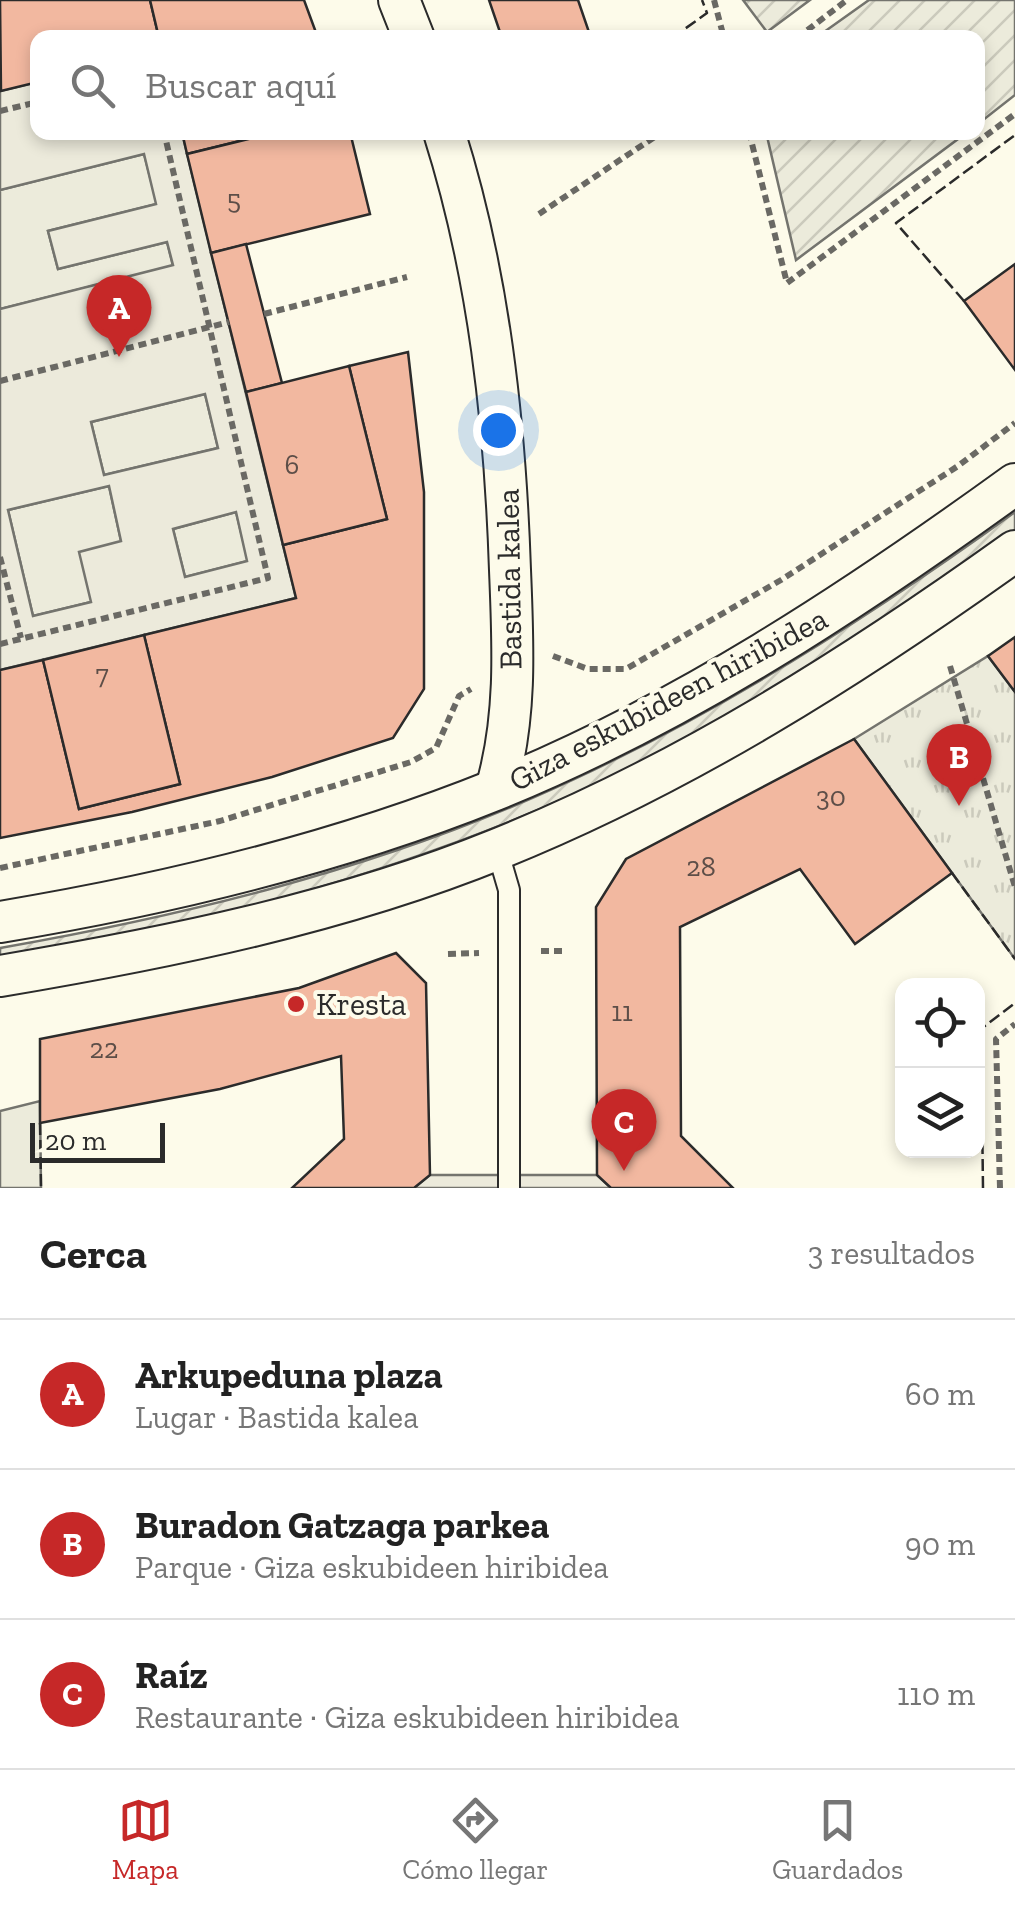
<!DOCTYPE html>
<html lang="es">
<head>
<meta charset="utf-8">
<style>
	body { margin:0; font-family:"Zilla Slab",serif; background:#f2f2f2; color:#222 }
	.controls { position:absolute; right:30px; bottom:30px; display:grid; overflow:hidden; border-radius:20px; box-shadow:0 5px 15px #0003 }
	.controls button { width:90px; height:90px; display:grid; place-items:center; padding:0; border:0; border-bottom:2px solid #e0e0e0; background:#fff; color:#222; font:50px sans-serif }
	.scale { position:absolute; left:30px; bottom:25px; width:135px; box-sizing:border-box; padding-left:10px; border:5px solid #2b2b2b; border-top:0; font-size:28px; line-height:35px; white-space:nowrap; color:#2b2b2b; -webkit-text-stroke:8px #fdfbea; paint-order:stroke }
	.you { position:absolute; left:498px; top:430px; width:35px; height:35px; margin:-25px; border:8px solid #fff; border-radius:50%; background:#1a73e8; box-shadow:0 0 0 15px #1a73e833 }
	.badge { display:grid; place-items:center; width:65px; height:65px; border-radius:50%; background:#c62828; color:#fff; font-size:32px; font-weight:700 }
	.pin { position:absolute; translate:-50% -82px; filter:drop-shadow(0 2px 5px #0008) }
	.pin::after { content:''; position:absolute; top:52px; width:35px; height:30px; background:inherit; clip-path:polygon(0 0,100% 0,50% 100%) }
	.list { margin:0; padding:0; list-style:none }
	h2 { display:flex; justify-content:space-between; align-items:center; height:130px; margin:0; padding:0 40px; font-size:42px }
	h2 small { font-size:32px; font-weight:400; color:#767676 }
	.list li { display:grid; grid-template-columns:65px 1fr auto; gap:30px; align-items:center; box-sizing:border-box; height:150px; padding:0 40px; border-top:2px solid #e0e0e0 }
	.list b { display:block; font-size:38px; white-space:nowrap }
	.list p { margin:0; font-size:32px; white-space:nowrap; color:#767676 }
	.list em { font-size:32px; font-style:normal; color:#767676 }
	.icon { flex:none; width:55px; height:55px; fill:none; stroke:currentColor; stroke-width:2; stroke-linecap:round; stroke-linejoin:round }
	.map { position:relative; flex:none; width:1015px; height:1188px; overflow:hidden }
	.search { position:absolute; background:#fff; box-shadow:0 5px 15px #0003; left:30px; right:30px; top:30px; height:110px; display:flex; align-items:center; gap:25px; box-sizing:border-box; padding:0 35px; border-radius:20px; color:#767676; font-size:38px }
	.sheet { height:580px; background:#fff }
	nav { display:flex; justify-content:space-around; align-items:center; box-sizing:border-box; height:140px; border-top:2px solid #e0e0e0; background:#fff; font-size:28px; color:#767676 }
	nav a { display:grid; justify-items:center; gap:5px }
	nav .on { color:#c62828 }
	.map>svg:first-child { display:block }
	.grass { fill:#ecebdb; stroke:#74746e; stroke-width:2.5 }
	.park { fill:url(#park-tufts); stroke:#74746e; stroke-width:2.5 }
	.garden { fill:url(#garden-furrows); stroke:#74746e; stroke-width:2.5 }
	.parking { fill:#eceadb; stroke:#74746e; stroke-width:2.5; fill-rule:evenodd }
	.building { fill:#f2b8a0; stroke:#2b2b2b; stroke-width:2.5 }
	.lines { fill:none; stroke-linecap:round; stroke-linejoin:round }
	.lane-casing { stroke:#2b2b2b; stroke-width:24 }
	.street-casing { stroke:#2b2b2b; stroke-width:44 }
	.path { stroke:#6a6964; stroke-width:6; stroke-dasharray:8 5; stroke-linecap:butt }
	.lane { stroke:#fdfbea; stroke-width:20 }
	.street { stroke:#fdfbea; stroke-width:40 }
	.fence { stroke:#2b2b2b; stroke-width:2.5; stroke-dasharray:12 5; stroke-linecap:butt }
	.poi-dot { fill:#c62828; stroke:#fdfbea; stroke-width:4 }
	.labels { text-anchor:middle; stroke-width:8; stroke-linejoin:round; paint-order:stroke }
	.number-label { font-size:28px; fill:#5d4e48 }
	.street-label { font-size:32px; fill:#2b2b2b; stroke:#fdfbea }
	.poi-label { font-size:32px; fill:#2b2b2b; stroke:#fdfbea; text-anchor:start }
</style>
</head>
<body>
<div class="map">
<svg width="1015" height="1188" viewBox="0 0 1015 1188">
	<defs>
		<pattern id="park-tufts" width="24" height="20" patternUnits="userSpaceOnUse" patternTransform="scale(2.5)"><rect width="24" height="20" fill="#ecebdb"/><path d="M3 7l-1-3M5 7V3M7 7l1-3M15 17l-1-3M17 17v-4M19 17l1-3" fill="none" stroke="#cbcabc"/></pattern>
		<pattern id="garden-furrows" width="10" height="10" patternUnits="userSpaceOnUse" patternTransform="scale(2.5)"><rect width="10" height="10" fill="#ecebdb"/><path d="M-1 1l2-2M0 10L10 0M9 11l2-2" fill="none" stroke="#cbcabc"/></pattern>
	</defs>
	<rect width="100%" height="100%" fill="#fdfbea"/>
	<g class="grass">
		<polygon points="144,154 157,204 48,231 58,269 167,242 173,266 0,309 0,190"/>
		<polygon points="205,394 218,448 104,475 91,422"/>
		<polygon points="109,486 121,541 91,602 33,616 8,510"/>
		<polygon points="236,512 248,561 185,577 173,529"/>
		<polygon points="40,1101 41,1188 0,1188 0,1111"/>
	</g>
	<polygon class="park" points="988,656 1015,692 1015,959 854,739"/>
	<g class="garden">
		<polygon points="743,0 810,0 767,32"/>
		<polygon points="869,0 1015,0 1015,95 978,124 978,38 817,37"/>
		<polygon points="766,132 966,132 966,133 796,260"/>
		<path d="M1015,512v18c-153,103 -306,207 -477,280 -172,73 -355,117 -538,155v-17c182,-32 363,-76 532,-150 165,-71 338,-181 483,-286z"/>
	</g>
	<g class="parking">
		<path d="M37,82l1,50 144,1 114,465 -296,72v-361l173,-44 -6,-23 -109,27 -10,-38 108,-27 -12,-50 -144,36v-99zM205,394l13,54 -114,27 -13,-53zM109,486l12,55 -42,11 12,50 -58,14 -25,-106zM236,512l11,49 -62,16 -12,-48z"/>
		<polygon points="430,1175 597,1175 611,1188 414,1188"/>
	</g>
	<g class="building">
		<polygon points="0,0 150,0 159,38 38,38 38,82 1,91"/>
		<polygon points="150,0 304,0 318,38 159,38"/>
		<polygon points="489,0 578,0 591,38 502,38"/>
		<polygon points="182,132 277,132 187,154"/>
		<polygon points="277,132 350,132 370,214 211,253 187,154"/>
		<polygon points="246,244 282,383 246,392 211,253"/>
		<polygon points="1015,264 1015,370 964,301"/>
		<polygon points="408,352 424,492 424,689 393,738 272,777 132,812 0,838 0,670 43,660 79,809 180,784 144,635 296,598 283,545 387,519 349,366"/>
		<polygon points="349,366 387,519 283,545 246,392"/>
		<polygon points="144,635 180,784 79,809 43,660"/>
		<polygon points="1015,637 1015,692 988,656"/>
		<polygon points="854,739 952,873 855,944 800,869 680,927 681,1136 733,1188 611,1188 597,1175 596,907 626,859"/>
		<polygon points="396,953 426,983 430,1175 414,1188 292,1188 344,1139 341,1056 220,1089 40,1123 40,1039 299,988"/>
	</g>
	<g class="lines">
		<defs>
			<polyline id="lane" points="497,849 509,890 509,1188"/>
			<g id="street">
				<polyline points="399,0 414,38"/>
				<path d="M444,132c45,142 61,290 66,438 3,74 7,147 -14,219"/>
				<path d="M0,922c169,-28 336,-68 495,-132 187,-76 357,-188 520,-306"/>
				<path d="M0,976c167,-28 340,-63 498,-127 186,-75 355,-182 517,-298"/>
			</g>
		</defs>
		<use href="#lane" class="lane-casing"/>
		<use href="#street" class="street-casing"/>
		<g class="path">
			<polyline points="714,0 724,38"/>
			<polyline points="797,38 847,0"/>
			<polyline points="0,111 38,102"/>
			<polyline points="749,132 787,283 1015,114"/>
			<polyline points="539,214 662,132"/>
			<polyline points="264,314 407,277"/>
			<polyline points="0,381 229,322"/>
			<polyline points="0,557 21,638"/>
			<polyline points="0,644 268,578 164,132"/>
			<polyline points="553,656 588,669 626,669 781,580 958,466 1015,423"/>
			<polyline points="950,666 1015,887"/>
			<polyline points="0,868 220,821 411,762 436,748 459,696 471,689"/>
			<polyline points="541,951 565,951"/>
			<polyline points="448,954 479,953"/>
			<polyline points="1000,1188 996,1039 1015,1024"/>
		</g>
		<use href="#lane" class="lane"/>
		<use href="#street" class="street"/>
		<g class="fence">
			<polyline points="672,38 707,13 702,0"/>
			<polyline points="964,301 896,223 1015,135"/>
			<polyline points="952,873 1015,959"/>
			<polyline points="40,1123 41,1188"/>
			<polyline points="983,1188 981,1029 1015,1003"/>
		</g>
	</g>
	<circle class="poi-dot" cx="296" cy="1004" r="10"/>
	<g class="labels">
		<g class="number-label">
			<text x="234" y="209">5</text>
			<text x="292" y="474">6</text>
			<text x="102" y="684">7</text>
			<text x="831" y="806">30</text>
			<text x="701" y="876">28</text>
			<text x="622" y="1021">11</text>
			<text x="104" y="1058">22</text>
		</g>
		<g class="street-label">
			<text transform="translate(509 579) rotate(-91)" y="11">Bastida kalea</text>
			<text transform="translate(668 699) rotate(-28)" y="11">Giza eskubideen hiribidea</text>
		</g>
		<g class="poi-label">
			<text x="316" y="1015">Kresta</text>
		</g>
	</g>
</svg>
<div class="controls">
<button><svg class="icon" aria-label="locate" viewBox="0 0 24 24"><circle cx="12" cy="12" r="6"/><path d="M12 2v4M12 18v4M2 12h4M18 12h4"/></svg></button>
<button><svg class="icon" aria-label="layers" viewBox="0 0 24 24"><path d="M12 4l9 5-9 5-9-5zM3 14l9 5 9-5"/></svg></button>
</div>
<div class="scale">20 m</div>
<div class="you"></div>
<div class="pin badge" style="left:119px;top:357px">A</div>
<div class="pin badge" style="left:959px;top:806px">B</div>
<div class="pin badge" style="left:624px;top:1171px">C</div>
<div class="search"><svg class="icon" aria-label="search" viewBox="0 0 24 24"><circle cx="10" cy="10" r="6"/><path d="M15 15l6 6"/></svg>Buscar aquí</div>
</div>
<section class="sheet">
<h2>Cerca<small>3 resultados</small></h2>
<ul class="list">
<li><span class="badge">A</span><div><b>Arkupeduna plaza</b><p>Lugar · Bastida kalea</p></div><em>60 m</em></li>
<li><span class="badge">B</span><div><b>Buradon Gatzaga parkea</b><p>Parque · Giza eskubideen hiribidea</p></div><em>90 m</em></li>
<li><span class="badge">C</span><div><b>Raíz</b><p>Restaurante · Giza eskubideen hiribidea</p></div><em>110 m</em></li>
</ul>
</section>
<nav>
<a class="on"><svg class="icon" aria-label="map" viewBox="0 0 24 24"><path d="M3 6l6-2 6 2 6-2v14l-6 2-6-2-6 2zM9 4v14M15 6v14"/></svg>Mapa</a>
<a><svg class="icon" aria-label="directions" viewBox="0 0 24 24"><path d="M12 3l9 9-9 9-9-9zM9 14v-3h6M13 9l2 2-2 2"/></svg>Cómo llegar</a>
<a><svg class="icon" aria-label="saved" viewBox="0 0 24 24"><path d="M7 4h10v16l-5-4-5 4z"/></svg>Guardados</a>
</nav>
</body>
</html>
